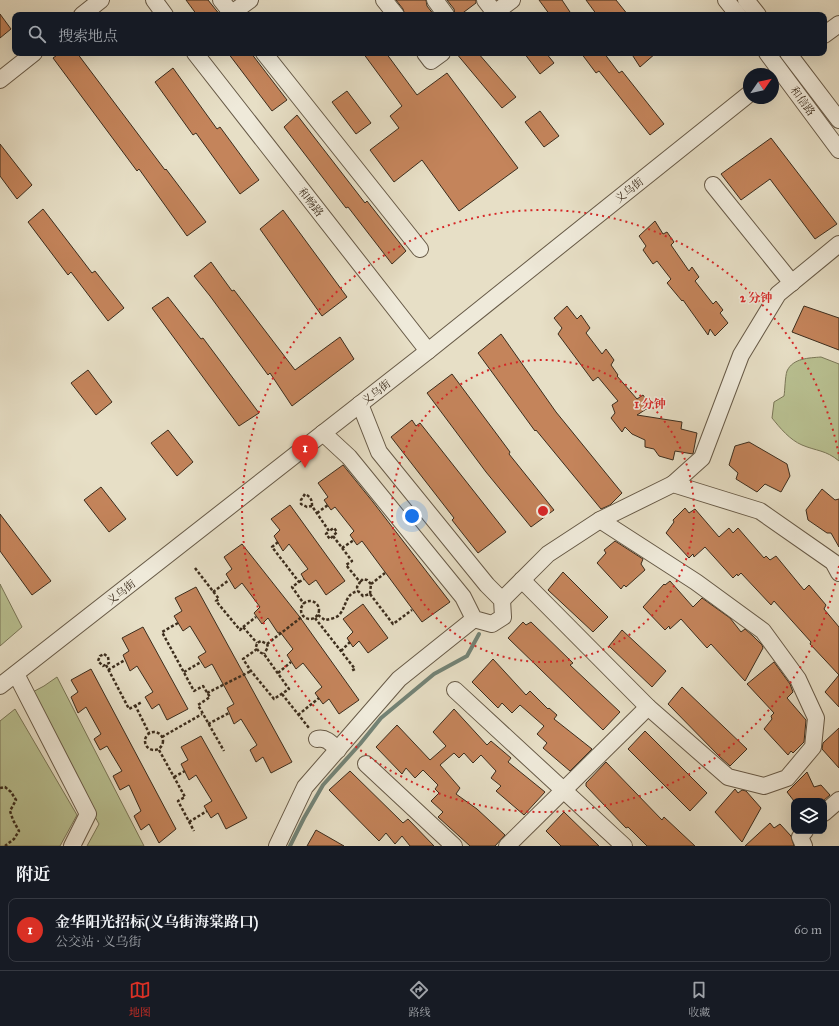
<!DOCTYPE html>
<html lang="zh">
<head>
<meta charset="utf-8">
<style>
	body { margin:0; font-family:"IM FELL Great Primer","Noto Serif SC",serif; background:#20242c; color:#f1f3f6 }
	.controls { position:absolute; right:12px; bottom:12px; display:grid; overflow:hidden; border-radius:8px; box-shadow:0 4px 16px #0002 }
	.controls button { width:36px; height:36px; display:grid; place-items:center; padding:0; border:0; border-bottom:1px solid #363941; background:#171b24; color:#f1f3f6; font:20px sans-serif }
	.compass { position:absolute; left:743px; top:68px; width:36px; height:36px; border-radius:50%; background:#171b24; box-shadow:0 4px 16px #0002; rotate:56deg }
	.you { position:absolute; left:412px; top:516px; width:14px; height:14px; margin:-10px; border:3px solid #fff; border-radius:50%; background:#1a73e8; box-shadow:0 0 0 6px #1a73e833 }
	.badge { display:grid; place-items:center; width:26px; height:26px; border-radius:50%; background:#d93025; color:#fff; font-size:13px; font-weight:700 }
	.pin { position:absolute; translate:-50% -33px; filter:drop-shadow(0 1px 2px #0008) }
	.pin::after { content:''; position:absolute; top:21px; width:14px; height:12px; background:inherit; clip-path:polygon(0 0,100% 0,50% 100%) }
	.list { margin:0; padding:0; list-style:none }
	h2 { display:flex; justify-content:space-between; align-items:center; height:52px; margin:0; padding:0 16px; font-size:17px }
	h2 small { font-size:13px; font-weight:400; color:#9ea1a6 }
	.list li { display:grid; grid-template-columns:26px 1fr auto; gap:12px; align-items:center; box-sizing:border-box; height:64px; margin:0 8px 8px; padding:0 8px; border:1px solid #363941; border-radius:8px }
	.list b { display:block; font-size:15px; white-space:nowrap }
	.list p { margin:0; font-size:13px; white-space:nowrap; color:#9ea1a6 }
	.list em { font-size:13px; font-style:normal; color:#9ea1a6 }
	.icon { flex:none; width:22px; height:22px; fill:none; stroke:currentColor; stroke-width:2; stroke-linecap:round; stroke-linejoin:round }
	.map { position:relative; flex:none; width:839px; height:846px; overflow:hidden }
	.search { position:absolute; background:#171b24; box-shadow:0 4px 16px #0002; left:12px; right:12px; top:12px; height:44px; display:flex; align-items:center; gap:10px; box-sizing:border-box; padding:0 14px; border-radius:8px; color:#9ea1a6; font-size:15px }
	.sheet { height:124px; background:#171b24 }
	nav { display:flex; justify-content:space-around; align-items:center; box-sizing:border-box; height:56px; border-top:1px solid #363941; background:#171b24; font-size:11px; color:#9ea1a6 }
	nav a { display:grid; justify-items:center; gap:2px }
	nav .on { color:#d93025 }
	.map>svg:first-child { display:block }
	.green { fill:#b9c192; stroke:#7a7758 }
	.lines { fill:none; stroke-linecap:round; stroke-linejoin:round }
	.stream { stroke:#738376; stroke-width:4 }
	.building { fill:#c4845b; stroke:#3c2d1d }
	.minor-casing { stroke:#675a47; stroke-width:18 }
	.path { stroke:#3c2d1d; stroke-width:2.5; stroke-dasharray:3 2; stroke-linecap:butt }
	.minor { stroke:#efeada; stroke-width:16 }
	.ring { fill:none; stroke:#d62828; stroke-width:2; stroke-dasharray:2 4 }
	.labels { text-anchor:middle; stroke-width:3; stroke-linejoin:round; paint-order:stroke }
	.street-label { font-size:11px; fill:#3c2d1d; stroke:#efeada }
	.centre { fill:#d62828; stroke:#efeada; stroke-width:2 }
	.ring-label { font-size:12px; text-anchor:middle; font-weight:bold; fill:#d62828; stroke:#efeada; stroke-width:3; stroke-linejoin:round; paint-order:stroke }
</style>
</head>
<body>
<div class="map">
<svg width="839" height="846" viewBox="0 0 839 846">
	<rect width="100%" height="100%" fill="#e7dfc6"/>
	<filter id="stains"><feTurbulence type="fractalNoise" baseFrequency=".005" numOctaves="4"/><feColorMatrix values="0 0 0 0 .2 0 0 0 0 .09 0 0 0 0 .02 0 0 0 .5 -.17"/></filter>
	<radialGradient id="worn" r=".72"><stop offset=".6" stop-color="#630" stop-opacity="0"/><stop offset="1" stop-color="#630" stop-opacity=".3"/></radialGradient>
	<g class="green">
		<path d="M821,357l18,7v97c-13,-11 -23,-10 -37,-16 -12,-5 -22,-17 -30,-27l2,-16 10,-6c1,-6 1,-19 3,-25 6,-13 22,-13 34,-14z"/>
		<polygon points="0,584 22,627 0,646"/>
		<polygon points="57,677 144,846 87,846 99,824 27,695 44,686"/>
		<polygon points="15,709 77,815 60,846 0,846 0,721"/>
	</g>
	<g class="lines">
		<polyline class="stream" points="290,846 304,818 323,785 360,744 381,718 434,674 467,656 479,634"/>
	</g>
	<g class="building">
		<polygon points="186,0 208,0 220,15 197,15"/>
		<polygon points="396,0 426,0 427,6 434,15 405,15 403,9"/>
		<polygon points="447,0 476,0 476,3 460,15 455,15 454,9"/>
		<polygon points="539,0 562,0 572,15 550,15"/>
		<polygon points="586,0 616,0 628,15 597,15"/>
		<polygon points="0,14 11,29 0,38"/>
		<polygon points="60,53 77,53 165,170 166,169 206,222 187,236 139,169 137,171 53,58"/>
		<polygon points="228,53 251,53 287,100 272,111"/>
		<polygon points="363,53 386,53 417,95 447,73 518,168 459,211 422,160 394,182 370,150 399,128 390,116 402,106"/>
		<polygon points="456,53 478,53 516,97 502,108"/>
		<polygon points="524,53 546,53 554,63 540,74"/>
		<polygon points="581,53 604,53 619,73 622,71 664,124 650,135 599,71 596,73"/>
		<polygon points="631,53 656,53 640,67"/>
		<polygon points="173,68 217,129 220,127 259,180 240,194 196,133 193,135 155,82"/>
		<polygon points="347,91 371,123 356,134 332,102"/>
		<polygon points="540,111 559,136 544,147 525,122"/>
		<polygon points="297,115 365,203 367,201 406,251 392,264 348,207 346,208 284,127"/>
		<polygon points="771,138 837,224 815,239 770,179 741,200 721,174"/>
		<polygon points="0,144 32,185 17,199 0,176"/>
		<polygon points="43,209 92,273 95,271 124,308 108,321 71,272 68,275 28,222"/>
		<polygon points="283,210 347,297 322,316 260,229"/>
		<polygon points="655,221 663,234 667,232 674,242 671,245 689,271 692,267 699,277 695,281 713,304 716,301 723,310 720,313 728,323 715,336 710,329 708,335 683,300 682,301 667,283 671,279 657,261 653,264 643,250 646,246 639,236"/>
		<polygon points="211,262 232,291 234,290 295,370 340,337 354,359 292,406 270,373 268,375 210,296 194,276"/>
		<polygon points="168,297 201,339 203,338 259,413 239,426 152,308"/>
		<polygon points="567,306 577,319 581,315 590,328 586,333 602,354 606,349 614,360 611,365 618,375 617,376 637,399 643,395 651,406 637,415 682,422 681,429 697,433 693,454 675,451 673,460 659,456 654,449 645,447 645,440 632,434 625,427 622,432 611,418 615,413 612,405 618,401 598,377 593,381 558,334 562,328 554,318"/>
		<polygon points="804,306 839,318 839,350 792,332"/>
		<polygon points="501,334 556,412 622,493 610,505 601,509 536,430 535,431 478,353"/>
		<polygon points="88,370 112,402 96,415 71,383"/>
		<polygon points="452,374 510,452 509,454 554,510 531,527 486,472 427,393"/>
		<polygon points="412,420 416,426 420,423 506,532 478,553 452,520 454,518 391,437"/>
		<polygon points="168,430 193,462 177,476 151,443"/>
		<polygon points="749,442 787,464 790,476 781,492 765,484 757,492 736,479 738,473 729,465 735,446"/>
		<polygon points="343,465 373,502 450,602 422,622 362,541 357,545 350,535 354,531 335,507 331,510 324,500 328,497 318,483"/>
		<polygon points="101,487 126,519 109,532 84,500"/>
		<polygon points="822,489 835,500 839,499 839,547 831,533 827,533 808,520 806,510"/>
		<polygon points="290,505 345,581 326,595 316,580 309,585 304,579 301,574 308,569 289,544 283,551 274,536 280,530 271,519"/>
		<polygon points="685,508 689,513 695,509 719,537 729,528 733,533 738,528 764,558 766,556 770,560 776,556 804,590 809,585 826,605 824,609 839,627 839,707 825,692 839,675 810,644 811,642 774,601 771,605 741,573 738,576 737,574 733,578 705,547 694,557 693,554 689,558 666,533 674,522 673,520"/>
		<polygon points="0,514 51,581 32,595 0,551"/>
		<polygon points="615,541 643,559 641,564 645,570 626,587 624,585 621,589 597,563 606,553 604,550"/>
		<polygon points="242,544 299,616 359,700 339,714 329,699 323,704 315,693 322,687 303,663 296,669 287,655 293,649 280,632 278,633 268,618 262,624 254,613 260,607 242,583 235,589 226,574 232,569 224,557"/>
		<polygon points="563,572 608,617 593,632 548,590"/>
		<polygon points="670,581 693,607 702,598 730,618 741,632 745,629 753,636 762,645 763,648 745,681 711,644 707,648 681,619 670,629 669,626 665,630 643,607 664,584 665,585"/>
		<polygon points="196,587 292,762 271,773 263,757 256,762 250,750 257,745 241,719 234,724 227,708 234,704 212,664 205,668 198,657 206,652 190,626 183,631 174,616 182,611 175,598"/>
		<polygon points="363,604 388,638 368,653 359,641 353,647 347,638 353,632 343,619"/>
		<polygon points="523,622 526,625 531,622 573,663 570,665 620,712 603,730 508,638"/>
		<polygon points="143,627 188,709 167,720 159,704 152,709 145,697 153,692 137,666 130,671 123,655 129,651 122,638"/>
		<polygon points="622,630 666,671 652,687 609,646"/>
		<polygon points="493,659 526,695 530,691 548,709 549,708 557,715 554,719 592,749 570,771 543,748 547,743 537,734 544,726 520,705 512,713 502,703 498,708 472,682"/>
		<polygon points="774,662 790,684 793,692 787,698 806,720 804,742 793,753 791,751 788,755 764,729 772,719 771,716 774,713 747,684"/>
		<polygon points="91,669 176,829 159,843 149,824 141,830 134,816 141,811 129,785 120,790 113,776 122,771 107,746 100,750 94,739 101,734 86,707 78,713 71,697 78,692 71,680"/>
		<polygon points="682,687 747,749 730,766 719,756 668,704"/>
		<polygon points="454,709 487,745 491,741 511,758 508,762 545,792 524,815 496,791 501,786 491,778 496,771 481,755 473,763 464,753 459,758 454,753 440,765 460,788 456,794 477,809 505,835 495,846 470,846 438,817 443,812 431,801 439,793 435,789 438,785 423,770 415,778 406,768 402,774 376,747 397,725 430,760 446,746 433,732"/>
		<polygon points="839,728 839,768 822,749 823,743"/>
		<polygon points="645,731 707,793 690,811 628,749"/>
		<polygon points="201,736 247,818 226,829 218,813 211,818 204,806 212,801 196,775 189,780 181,764 188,760 181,747"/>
		<polygon points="606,762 662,820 664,817 695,846 647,846 628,827 626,828 586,786 586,783"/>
		<polygon points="350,771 403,823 408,819 434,846 410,846 402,836 395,844 386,833 379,841 329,790"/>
		<polygon points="807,772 814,787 821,785 830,795 823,801 794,801 787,792"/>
		<polygon points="735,789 738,793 742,790 746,791 761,808 742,842 715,812"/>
		<polygon points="564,812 599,846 561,846 546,831"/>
		<polygon points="770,823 774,828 780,824 791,836 794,846 745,846"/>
		<polygon points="316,830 344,846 307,846"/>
	</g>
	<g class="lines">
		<defs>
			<g id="minor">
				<polyline points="154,0 165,15"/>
				<polyline points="221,0 233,15"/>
				<polyline points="384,0 396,15"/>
				<polyline points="435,0 446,15"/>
				<polyline points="485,0 495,13"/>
				<polyline points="726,0 738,15"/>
				<polyline points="746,0 758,15"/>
				<polyline points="232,13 250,0"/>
				<polyline points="82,15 101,0"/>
				<polyline points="492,15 512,0"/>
				<polyline points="824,35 839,24"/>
				<polyline points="195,53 428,351"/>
				<polyline points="264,53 420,249"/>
				<polyline points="425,53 431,61 442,53"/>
				<polyline points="767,53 839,150"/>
				<polyline points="788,53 839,120"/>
				<polyline points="0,80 34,53"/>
				<polyline points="713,185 792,283"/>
				<polyline points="323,433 349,457 463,597 474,619 492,624 503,617 502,600 487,585 379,452 360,404"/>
				<polyline points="673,484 702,458 741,355 778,294 839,244"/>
				<polyline points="522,580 648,707 728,777 764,786 787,778 813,747 816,718 798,679 763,631 696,582 600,520"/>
				<polyline points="502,600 548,554 600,520 673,484 760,511 833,562 839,573"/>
				<polyline points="16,674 88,814 72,846"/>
				<polyline points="0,686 428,351 749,94"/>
				<polyline points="455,690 624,846"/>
				<path d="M317,739c9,-2 14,4 21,11"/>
				<polyline points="366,764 454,846"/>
				<polyline points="824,813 839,800"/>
				<polyline points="277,846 305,787 399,679 474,619"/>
				<polyline points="507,846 648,707"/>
				<polyline points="804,846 800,837 805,831"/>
			</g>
		</defs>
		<use href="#minor" class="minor-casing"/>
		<g class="path">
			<path d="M312,506l-5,1 -6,-3v-4l4,-6c6,3 7,6 7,12l17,25 -3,3 4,5 7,-7 -3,-4 -5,3"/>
			<polyline points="317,513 328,505"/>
			<polyline points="333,536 352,561 346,565 360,582 357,587 358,591 363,596 370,594 371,584 367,580 363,579 360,582"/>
			<polyline points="278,542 272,547 299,582 292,587 304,604"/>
			<polyline points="342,548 354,540"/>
			<polyline points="195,568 219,599 216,601 240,630 243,627 257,643"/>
			<polyline points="299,582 304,579"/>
			<polyline points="371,584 385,573"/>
			<polyline points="213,592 229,580"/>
			<polyline points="370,594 393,624 412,610"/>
			<circle cx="310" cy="610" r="9"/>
			<path d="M318,615l7,5c5,-1 12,-2 15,-6 7,-9 5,-20 18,-23"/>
			<polyline points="315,618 355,669 351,671"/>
			<polyline points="178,623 162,632 194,691 203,686 210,697 198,705 224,751"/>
			<polyline points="243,627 256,617"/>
			<polyline points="267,644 303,616"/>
			<path d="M257,649l-14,10 8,12 23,28 15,-10 -25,-35c-4,-1 -6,-3 -8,-7l1,-4 4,-2 6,3 1,3 -4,7"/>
			<polyline points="341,651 350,642"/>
			<polygon points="104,654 108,657 109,663 103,666 98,661 100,656"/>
			<polyline points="106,665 129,709 142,702"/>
			<polyline points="108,670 125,660"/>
			<polyline points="184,672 201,662"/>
			<polyline points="278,673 291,662"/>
			<polyline points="207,693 251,671"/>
			<polyline points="282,694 309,728"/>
			<polyline points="135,705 149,733"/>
			<polyline points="298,715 319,698"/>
			<polyline points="208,724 229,713"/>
			<circle cx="154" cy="741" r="9"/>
			<polyline points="162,737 202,714"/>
			<polyline points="159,750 185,797 178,801 194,831"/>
			<polyline points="174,777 185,771"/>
			<polyline points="0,788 5,787 11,792 16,800 10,811 13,820 19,831 14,839 5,846"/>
			<polyline points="189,822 207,811"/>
		</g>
		<use href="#minor" class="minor"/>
	</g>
	<g class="ring">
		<circle cx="543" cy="511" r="151"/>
		<path d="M839 566A301 301 0 1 1 839 456"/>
	</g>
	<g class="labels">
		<g class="street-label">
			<text transform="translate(803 101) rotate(54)" y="4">和信路</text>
			<text transform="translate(629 190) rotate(-39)" y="4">义乌街</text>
			<text transform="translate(311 202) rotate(52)" y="4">和畅路</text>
			<text transform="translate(376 392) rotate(-38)" y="4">义乌街</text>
			<text transform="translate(121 592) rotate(-38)" y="4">义乌街</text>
		</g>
	</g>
	<circle cx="543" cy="511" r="6" class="centre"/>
	<g class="ring-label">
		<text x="756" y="302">2 分钟</text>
		<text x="650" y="408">1 分钟</text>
	</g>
	<rect width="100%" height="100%" filter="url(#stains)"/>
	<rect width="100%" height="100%" fill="url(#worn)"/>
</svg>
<div class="controls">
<button><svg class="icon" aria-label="layers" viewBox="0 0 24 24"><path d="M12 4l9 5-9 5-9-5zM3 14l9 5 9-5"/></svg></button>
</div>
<svg class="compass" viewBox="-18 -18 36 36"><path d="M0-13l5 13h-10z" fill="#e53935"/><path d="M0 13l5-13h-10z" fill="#9ea1a6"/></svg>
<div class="you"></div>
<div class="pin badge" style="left:305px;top:468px">1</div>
<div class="search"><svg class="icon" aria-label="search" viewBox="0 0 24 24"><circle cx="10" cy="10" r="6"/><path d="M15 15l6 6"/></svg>搜索地点</div>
</div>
<section class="sheet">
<h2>附近<small></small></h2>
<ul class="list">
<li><span class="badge">1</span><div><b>金华阳光招标(义乌街海棠路口)</b><p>公交站 · 义乌街</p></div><em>60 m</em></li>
</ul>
</section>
<nav>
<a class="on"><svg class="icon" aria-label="map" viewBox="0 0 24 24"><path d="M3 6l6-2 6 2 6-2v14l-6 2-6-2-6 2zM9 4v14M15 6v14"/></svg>地图</a>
<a><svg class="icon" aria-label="directions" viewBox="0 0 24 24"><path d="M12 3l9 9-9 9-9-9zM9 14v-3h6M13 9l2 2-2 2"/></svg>路线</a>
<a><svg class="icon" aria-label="saved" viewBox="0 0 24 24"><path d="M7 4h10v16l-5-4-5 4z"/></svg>收藏</a>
</nav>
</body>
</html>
